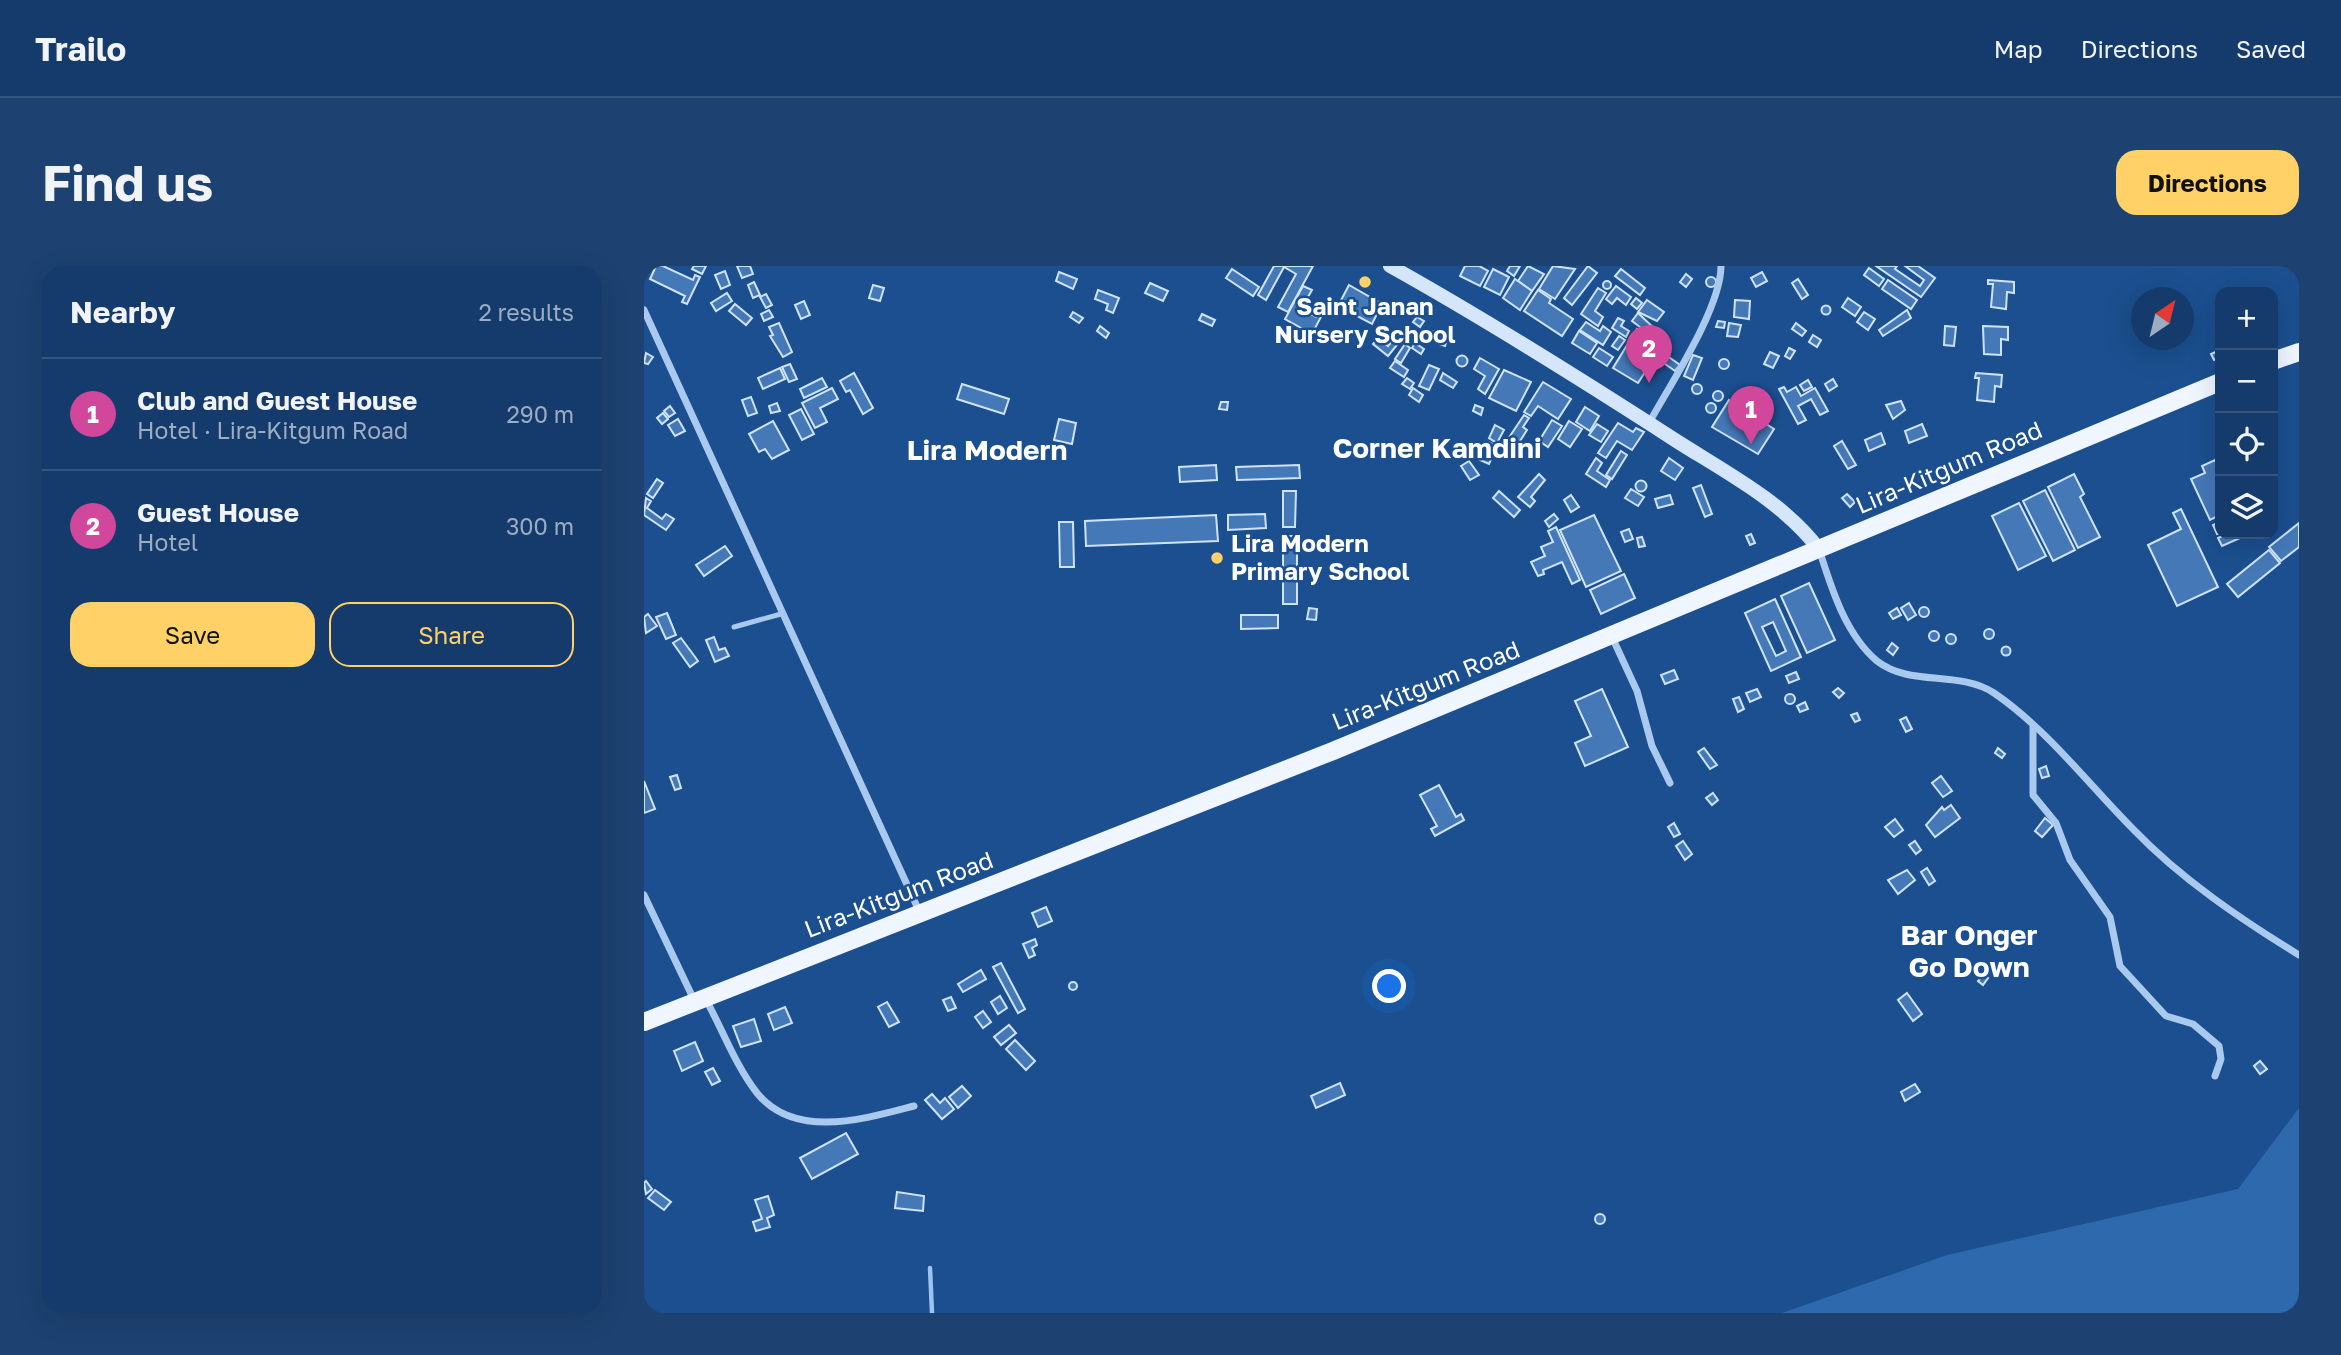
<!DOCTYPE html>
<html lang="en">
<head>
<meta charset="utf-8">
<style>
	body { margin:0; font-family:"Golos Text",sans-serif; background:#1d4271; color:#f1f3f6 }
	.controls { position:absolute; right:21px; top:21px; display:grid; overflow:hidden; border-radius:14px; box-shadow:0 7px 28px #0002 }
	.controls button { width:63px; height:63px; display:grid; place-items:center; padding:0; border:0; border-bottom:2px solid #33557e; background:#143b6b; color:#f1f3f6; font:35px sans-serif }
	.compass { position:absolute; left:1487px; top:21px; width:63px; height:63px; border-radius:50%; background:#143b6b; box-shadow:0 7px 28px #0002; rotate:35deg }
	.you { position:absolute; left:746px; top:721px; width:24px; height:24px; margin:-18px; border:5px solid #fff; border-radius:50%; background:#1a73e8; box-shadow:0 0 0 10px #1a73e833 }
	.badge { display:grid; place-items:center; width:46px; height:46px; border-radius:50%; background:#ffd166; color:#fff; font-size:23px; font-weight:700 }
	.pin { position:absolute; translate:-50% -58px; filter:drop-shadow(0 2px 4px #0008) }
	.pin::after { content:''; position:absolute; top:37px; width:24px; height:21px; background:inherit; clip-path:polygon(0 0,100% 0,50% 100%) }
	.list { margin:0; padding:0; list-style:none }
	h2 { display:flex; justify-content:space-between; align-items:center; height:91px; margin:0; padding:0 28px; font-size:30px }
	h2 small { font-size:23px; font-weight:400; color:#9dadc1 }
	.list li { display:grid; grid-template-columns:46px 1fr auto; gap:21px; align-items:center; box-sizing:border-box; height:112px; padding:0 28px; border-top:2px solid #33557e }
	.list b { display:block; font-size:26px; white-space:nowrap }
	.list p { margin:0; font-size:23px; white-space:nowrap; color:#9dadc1 }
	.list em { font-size:23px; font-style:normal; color:#9dadc1 }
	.actions { display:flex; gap:14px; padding:21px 28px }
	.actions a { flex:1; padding:16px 0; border:2px solid #ffd166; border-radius:21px; text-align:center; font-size:24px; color:#ffd166 }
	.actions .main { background:#ffd166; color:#111 }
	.icon { flex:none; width:38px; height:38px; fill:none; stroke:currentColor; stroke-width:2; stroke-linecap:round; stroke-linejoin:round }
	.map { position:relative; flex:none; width:1655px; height:1047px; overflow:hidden; border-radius:21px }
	header { display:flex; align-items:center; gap:42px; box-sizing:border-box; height:98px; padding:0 35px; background:#143b6b; border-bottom:2px solid #33557e }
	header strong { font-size:33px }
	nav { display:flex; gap:38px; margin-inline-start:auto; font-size:24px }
	.intro { display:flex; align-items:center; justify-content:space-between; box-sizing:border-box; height:168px; padding:0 42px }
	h1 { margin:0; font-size:49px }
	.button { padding:18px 32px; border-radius:21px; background:#ffd166; color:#111; font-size:24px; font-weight:700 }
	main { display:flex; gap:42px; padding:0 42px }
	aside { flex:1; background:#143b6b; border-radius:21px; box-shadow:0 7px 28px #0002 }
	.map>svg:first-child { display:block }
	.green { fill:#2e69ad }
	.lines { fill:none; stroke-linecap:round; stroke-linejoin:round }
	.stream { stroke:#9cc4f0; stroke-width:4.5 }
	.building { fill:#4478b7; stroke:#cfe3fa; stroke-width:2; fill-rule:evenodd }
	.lane { stroke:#a9c9ee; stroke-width:5 }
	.street { stroke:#a9c9ee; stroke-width:7 }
	.secondary { stroke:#d6e6fa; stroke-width:14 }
	.primary { stroke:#f0f6ff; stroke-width:18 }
	.poi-dot { fill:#ffd166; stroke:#1b4f8f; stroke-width:2.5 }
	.labels { text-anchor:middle; stroke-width:5; stroke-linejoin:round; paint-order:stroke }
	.poi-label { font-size:24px; font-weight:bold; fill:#fff; stroke:#1b4f8f }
	.street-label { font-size:24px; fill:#fff; stroke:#1b4f8f }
	.quarter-label { font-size:28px; font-weight:bold; fill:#fff; stroke:#1b4f8f }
</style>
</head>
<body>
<header>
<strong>Trailo</strong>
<nav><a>Map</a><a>Directions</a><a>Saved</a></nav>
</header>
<div class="intro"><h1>Find us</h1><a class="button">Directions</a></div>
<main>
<aside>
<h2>Nearby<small>2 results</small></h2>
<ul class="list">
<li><span class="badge" style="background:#d1479c">1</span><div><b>Club and Guest House</b><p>Hotel · Lira-Kitgum Road</p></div><em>290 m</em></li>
<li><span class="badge" style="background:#d1479c">2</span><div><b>Guest House</b><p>Hotel</p></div><em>300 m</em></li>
</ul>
<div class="actions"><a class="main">Save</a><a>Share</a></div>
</aside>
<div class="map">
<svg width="1655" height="1047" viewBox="0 0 1655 1047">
	<rect width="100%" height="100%" fill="#1b4f8f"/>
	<polygon class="green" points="1655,842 1655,1047 1138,1047 1303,989 1594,923"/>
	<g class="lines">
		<polyline class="stream" points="286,1002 288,1047"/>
	</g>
	<g class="building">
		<polygon points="12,0 19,0 49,14 51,9 56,11 43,38 38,36 41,30 6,13"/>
		<polygon points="50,0 62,0 58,8 48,3"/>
		<polygon points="93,0 106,0 109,8 98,12"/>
		<polygon points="630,0 669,0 644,46 634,41 652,8 640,1 622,34 614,29"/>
		<polygon points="821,0 835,0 844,5 836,20 816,10"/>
		<polygon points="866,0 876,0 870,10 863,5"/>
		<polygon points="884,0 900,8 888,25 874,15"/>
		<polygon points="909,0 931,3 911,33 895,23"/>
		<polygon points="944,0 953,7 928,39 920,32"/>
		<polygon points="1232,0 1253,0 1251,3 1276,20 1280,14 1261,0 1274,0 1291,12 1277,31"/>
		<polygon points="1225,2 1240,13 1235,20 1220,9"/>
		<polygon points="588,3 615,21 609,30 582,12"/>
		<polygon points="849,3 865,11 856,29 840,21"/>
		<polygon points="977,3 1001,22 996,29 971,10"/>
		<polygon points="81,5 86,19 77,23 71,9"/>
		<polygon points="415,6 433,13 429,23 412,15"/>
		<polygon points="1118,6 1123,15 1112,21 1107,12"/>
		<polygon points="1042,8 1048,13 1042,21 1036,16"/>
		<circle cx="1067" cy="16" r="5"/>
		<polygon points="871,13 888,25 876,44 859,32"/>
		<polygon points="1154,13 1164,29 1158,33 1148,17"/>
		<polygon points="1244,14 1273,34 1267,43 1238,23"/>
		<polygon points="1344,14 1370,16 1370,27 1363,26 1362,43 1347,41 1349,18 1344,18"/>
		<circle cx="963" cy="19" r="4"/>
		<polygon points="110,16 116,29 109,32 104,19"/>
		<polygon points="506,17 524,25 519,35 501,27"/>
		<polygon points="229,19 240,22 236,35 225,32"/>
		<polygon points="705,19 738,38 728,58 694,40"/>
		<polygon points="659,20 668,24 657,43 672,51 675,46 678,49 668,68 641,53"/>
		<polygon points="972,20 987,31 982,39 973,32 968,38 962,33"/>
		<polygon points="954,22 962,27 951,45 959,51 954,60 937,48"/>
		<polygon points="454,24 475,32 469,47 462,44 464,38 451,33"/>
		<polygon points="894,24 907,33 905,37 929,53 918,70 880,45"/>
		<polygon points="83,27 88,35 72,45 67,37"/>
		<polygon points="122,28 128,39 122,42 116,31"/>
		<polygon points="992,32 998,37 993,43 987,38"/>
		<polygon points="1204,32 1217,41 1211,50 1198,41"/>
		<polygon points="1003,34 1020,46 1013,55 994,46"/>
		<polygon points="1091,34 1106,35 1105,53 1090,51"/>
		<polygon points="160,35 166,49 157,53 151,39"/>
		<polygon points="91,38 108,52 102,59 85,45"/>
		<circle cx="1182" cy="44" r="4.5"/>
		<polygon points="125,44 129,51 120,55 117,48"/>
		<polygon points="1263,44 1267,52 1239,70 1235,64"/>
		<polygon points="429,46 439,52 435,57 426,51"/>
		<polygon points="1220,46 1231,53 1224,64 1213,56"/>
		<polygon points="994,47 1013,65 1008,70 988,55"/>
		<polygon points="558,48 571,54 568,60 555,54"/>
		<polygon points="773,51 780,55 776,61 769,56"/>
		<polygon points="974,52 980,55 977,60 985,65 982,71 968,62"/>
		<polygon points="1074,55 1081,56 1080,62 1072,61"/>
		<polygon points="942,56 956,65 959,60 967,66 959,79 936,64"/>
		<polygon points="135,57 148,86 139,91 126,70 129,69 125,61"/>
		<polygon points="1085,57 1097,59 1094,71 1083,70"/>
		<polygon points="1152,57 1162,65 1158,70 1148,63"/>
		<polygon points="456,60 465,67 462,72 453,65"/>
		<polygon points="1301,60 1312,61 1310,80 1300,79"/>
		<polygon points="1339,60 1364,61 1364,74 1357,73 1357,89 1340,88"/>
		<polygon points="993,63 1002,69 989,90 1005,100 994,117 969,102"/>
		<polygon points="788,65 804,70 801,80 795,78 796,73 787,70"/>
		<polygon points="935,65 953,77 946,88 928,77"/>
		<polygon points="1169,69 1177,74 1173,81 1165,76"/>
		<polygon points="975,70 981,74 974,84 968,80"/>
		<polygon points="734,72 744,80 748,75 753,79 744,90 729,78"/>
		<polygon points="1001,73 1019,85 1012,96 994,84"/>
		<polygon points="771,77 780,83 777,88 768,82"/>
		<polygon points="761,78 766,82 757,97 751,93"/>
		<polygon points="955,82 969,91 963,100 949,91"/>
		<polygon points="1145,82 1151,85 1146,93 1141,90"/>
		<polygon points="1576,84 1576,91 1570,94 1567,88"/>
		<polygon points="1126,86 1135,90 1129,102 1120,98"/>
		<polygon points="2,87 9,91 4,98 0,97"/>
		<polygon points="1022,89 1036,99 1031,105 1017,95"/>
		<polygon points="1049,89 1058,92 1049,114 1040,110"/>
		<circle cx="818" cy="95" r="5.5"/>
		<polygon points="836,92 855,103 841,128 834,123 841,110 830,103"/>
		<circle cx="1080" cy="98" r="5"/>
		<polygon points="751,95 764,104 760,111 746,102"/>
		<polygon points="146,98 153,113 145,116 138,101"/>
		<polygon points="785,99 795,103 785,124 775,120"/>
		<polygon points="136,102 141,113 119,123 114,112"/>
		<polygon points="860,104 887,116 872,145 845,132"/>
		<polygon points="210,107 229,142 219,148 206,124 202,126 196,115"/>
		<polygon points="799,107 813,116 809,122 796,114"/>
		<polygon points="1332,107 1358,109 1357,121 1351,120 1350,136 1333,134 1335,112 1331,112"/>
		<polygon points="178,112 183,121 160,132 156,123"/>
		<polygon points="763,112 770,117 766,123 758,118"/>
		<polygon points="1189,113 1193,120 1185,125 1181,118"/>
		<polygon points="1164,114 1168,121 1160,125 1156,119"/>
		<polygon points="899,116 927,133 914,153 894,140 887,150 880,146"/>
		<polygon points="318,118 365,133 360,148 313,133"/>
		<circle cx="1053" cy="123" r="5"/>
		<polygon points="1140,121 1143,126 1152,121 1157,130 1171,122 1184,145 1176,149 1167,133 1154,140 1162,154 1154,158 1135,123"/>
		<polygon points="188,122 194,133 176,142 183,156 171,162 158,137"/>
		<polygon points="769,122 779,129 775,136 765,129"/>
		<circle cx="1074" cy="130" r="5"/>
		<polygon points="107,131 113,147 104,150 98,134"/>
		<polygon points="1085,134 1130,163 1114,188 1068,161"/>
		<polygon points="1257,135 1261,144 1249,153 1242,139"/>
		<polygon points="577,136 584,136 583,144 575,143"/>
		<polygon points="133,137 136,145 127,147 125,140"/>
		<circle cx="1067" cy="142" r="5"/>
		<polygon points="831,139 839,142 837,149 829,145"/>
		<polygon points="26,140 31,147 25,151 20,145"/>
		<polygon points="941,141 955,150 946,165 932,156"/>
		<polygon points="157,143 170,168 158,174 145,149"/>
		<polygon points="19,147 24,153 18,158 13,152"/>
		<polygon points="880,149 885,152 879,161 883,164 871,183 862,176"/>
		<polygon points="34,153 41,165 31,170 24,159"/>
		<polygon points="415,153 432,157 428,178 410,174"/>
		<polygon points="908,154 918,160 904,181 895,175"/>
		<polygon points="129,155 145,184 128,193 121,183 115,186 105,168"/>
		<polygon points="925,155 938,163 926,181 914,173"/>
		<polygon points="974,157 989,166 992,162 1000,166 988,184 973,175 962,192 954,187"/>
		<polygon points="953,158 964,165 957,176 945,169"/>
		<polygon points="1278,158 1283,170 1265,177 1261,165"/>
		<polygon points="851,159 860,164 853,177 845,172"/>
		<polygon points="1237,167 1241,178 1225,185 1221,174"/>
		<polygon points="1198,175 1212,199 1204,203 1190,180"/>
		<polygon points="844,176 853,180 845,198 836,194"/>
		<polygon points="977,185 983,189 968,213 962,209"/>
		<polygon points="952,192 958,197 953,205 966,214 962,221 942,208"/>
		<polygon points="1025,192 1039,202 1031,214 1017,205"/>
		<polygon points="1571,194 1574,201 1576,200 1576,249 1566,254 1547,213 1561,207 1558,200"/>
		<polygon points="825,195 835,209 826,214 817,200"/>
		<polygon points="572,199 573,214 536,216 535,201"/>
		<polygon points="655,199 656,212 593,214 592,201"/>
		<polygon points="895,208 901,214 887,231 891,235 886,241 874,231"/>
		<polygon points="1430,208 1440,228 1436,231 1456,271 1434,282 1404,221"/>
		<polygon points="13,213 19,217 9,232 3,228"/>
		<circle cx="997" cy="220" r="5.5"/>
		<polygon points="1057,219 1068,248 1061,251 1049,222"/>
		<polygon points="987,223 1000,231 994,240 981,232"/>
		<polygon points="1401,224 1431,284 1409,295 1379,235"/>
		<polygon points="639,225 652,225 651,261 639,261"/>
		<polygon points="855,225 876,244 870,251 849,232"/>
		<polygon points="1203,228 1211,236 1206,241 1198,232"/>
		<polygon points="927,229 935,241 927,246 920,234"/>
		<polygon points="1026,229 1029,238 1014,242 1011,233"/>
		<polygon points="2,232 7,235 3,242 18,253 22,248 30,253 22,264 0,249"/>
		<polygon points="1375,237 1402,290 1374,304 1348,250"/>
		<polygon points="1537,243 1574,321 1533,340 1504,279 1537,263 1529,247"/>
		<polygon points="621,248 622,262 584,264 584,249"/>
		<polygon points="910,248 914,253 905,261 901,255"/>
		<polygon points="572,249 574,275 442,280 441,255"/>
		<polygon points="950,249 977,305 942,321 916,264"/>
		<polygon points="415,256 429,256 430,301 416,301"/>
		<polygon points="1576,256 1576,267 1573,268 1569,259"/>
		<polygon points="1655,257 1655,281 1637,295 1625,281"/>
		<polygon points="912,261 936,314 928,318 918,296 899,304 900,308 894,310 887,296 901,290 897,281 909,276 904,265"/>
		<polygon points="985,263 989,273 981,276 977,266"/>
		<polygon points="1107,268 1111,277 1106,279 1102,270"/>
		<polygon points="1583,268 1605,268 1578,280 1574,272"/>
		<rect x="639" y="270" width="14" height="68"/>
		<polygon points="998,271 1001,280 995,281 993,272"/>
		<polygon points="81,280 88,290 60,310 52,299"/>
		<polygon points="1625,284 1636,297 1594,331 1583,318"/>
		<polygon points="980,308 991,332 957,348 946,324"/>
		<polygon points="1165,317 1191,374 1163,387 1137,330"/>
		<path d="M1131,333l26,58 -30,14 -26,-58zM1129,356l13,29 -10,5 -14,-29z"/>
		<polygon points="1265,337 1272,349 1264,354 1257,342"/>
		<circle cx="1280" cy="346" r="5"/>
		<polygon points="665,342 673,343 672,354 663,353"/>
		<polygon points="1253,342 1257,349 1249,353 1245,347"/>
		<polygon points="23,347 32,369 22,373 12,351"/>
		<polygon points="4,348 13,360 2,367 0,351"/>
		<polygon points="597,349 634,349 634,362 597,363"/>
		<circle cx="1345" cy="368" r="5"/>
		<circle cx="1290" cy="370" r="5"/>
		<circle cx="1307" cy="373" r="5"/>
		<polygon points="70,371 75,384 81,382 85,390 71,396 62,374"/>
		<polygon points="37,372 54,395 46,401 29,377"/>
		<polygon points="1248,377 1254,382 1249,389 1243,384"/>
		<circle cx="1362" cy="385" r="4.5"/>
		<polygon points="1030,404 1034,413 1021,418 1017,409"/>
		<polygon points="1152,406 1155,413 1145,417 1142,410"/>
		<polygon points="1194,422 1200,427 1195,432 1189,426"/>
		<polygon points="958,423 984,481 941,500 931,477 947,470 931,435"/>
		<polygon points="1113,423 1117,431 1106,436 1102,427"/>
		<circle cx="1146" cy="433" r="5"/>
		<polygon points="1095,431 1100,443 1094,446 1089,433"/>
		<polygon points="1161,436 1164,443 1156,446 1153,440"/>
		<polygon points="1213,447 1216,454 1211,456 1207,449"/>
		<polygon points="1262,451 1268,463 1262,466 1256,454"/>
		<polygon points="1060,482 1073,499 1066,503 1054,486"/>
		<polygon points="1354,482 1361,488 1358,492 1351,487"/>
		<polygon points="1402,500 1405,510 1398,512 1395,503"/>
		<polygon points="33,509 37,522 31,524 26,511"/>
		<polygon points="1297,510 1308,525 1299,531 1288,517"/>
		<polygon points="0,515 11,543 0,547"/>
		<polygon points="795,519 812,551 817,548 820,554 791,570 787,563 793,560 776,529"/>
		<polygon points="1069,527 1074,534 1068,539 1062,532"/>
		<polygon points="1307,539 1316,552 1291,571 1282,559 1298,541 1300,544"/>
		<polygon points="1401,552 1409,559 1398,571 1391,565"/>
		<polygon points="1251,553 1259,564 1250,571 1241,561"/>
		<polygon points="1030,557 1036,568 1030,571 1024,561"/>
		<polygon points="1039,575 1048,588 1041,594 1032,580"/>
		<polygon points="1271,575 1277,584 1272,588 1265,579"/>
		<polygon points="1283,602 1291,615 1285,619 1277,606"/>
		<polygon points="1263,604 1271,614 1254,628 1244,614"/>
		<polygon points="402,641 408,655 394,661 388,647"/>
		<polygon points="391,673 393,679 388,682 391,689 385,692 379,678"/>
		<polygon points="357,697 381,743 374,747 349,701"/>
		<polygon points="337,704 342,713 319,726 314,718"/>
		<polygon points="1339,709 1344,712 1339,719 1334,715"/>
		<circle cx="429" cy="720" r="4"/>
		<polygon points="1263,727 1278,748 1269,755 1254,734"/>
		<polygon points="356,730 363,742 354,748 347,736"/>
		<polygon points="307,731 312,742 304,745 299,734"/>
		<polygon points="243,736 255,756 245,761 234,741"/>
		<polygon points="141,741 148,757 130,764 124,748"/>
		<polygon points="339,745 347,756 339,762 331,751"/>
		<polygon points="110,753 117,775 97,781 89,760"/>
		<polygon points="365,759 372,767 357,779 350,771"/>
		<polygon points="371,774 391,795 382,804 362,783"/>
		<polygon points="51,776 59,795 38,805 30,785"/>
		<polygon points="1616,795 1623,803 1616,808 1610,800"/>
		<polygon points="69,802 76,815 68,819 61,806"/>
		<polygon points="696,817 701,829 672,842 667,830"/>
		<polygon points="1271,818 1276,826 1261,835 1257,826"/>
		<polygon points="318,820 327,830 314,842 305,831"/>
		<polygon points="288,828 296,837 301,832 310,843 298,853 281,834"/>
		<polygon points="202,867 214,888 168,913 156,892"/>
		<polygon points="2,915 8,923 2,928 0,917"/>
		<polygon points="11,924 27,936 20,944 4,932"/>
		<polygon points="253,926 280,930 279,945 251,942"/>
		<polygon points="124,930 130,949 123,952 126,961 112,965 109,956 118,953 111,934"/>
		<circle cx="956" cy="953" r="5"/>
	</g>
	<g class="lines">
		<polyline class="lane" points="90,361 137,348"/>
		<g class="street">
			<polyline points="0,44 276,647"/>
			<path d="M1005,157c21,-38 72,-115 72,-157"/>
			<path d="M1175,283c12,38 26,85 58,112 33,26 82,9 117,32 53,36 95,92 140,137 47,49 108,90 165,125"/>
			<polyline points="968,371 993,425 1008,480 1026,517"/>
			<polyline points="1389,460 1389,529 1412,557 1426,594 1466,651 1476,700 1522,750 1549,758 1575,780 1577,793 1571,810"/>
			<polyline points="0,629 51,736"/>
			<path d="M61,732c17,30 30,67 52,95 38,47 107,26 157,13"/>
		</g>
		<path class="secondary" d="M746,0c97,54 192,114 285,174 50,32 107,61 143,108"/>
		<g class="primary">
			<polyline points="1629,95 1655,86"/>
			<polyline points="0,756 689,485 1576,116"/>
		</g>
	</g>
	<g class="poi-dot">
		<circle cx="721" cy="16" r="7"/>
		<circle cx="573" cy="292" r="7"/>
	</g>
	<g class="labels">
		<g class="poi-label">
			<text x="721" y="49">Saint Janan<tspan x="721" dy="28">Nursery School</tspan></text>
			<text x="587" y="286" text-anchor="start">Lira Modern<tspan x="587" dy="28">Primary School</tspan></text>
		</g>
		<g class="street-label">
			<text transform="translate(1305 202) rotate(-23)" y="8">Lira-Kitgum Road</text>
			<text transform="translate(782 420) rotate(-22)" y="8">Lira-Kitgum Road</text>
			<text transform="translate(255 629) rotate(-21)" y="8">Lira-Kitgum Road</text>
		</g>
		<g class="quarter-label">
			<text x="793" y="192">Corner Kamdini</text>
			<text x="343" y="194">Lira Modern</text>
			<text x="1325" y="679">Bar Onger<tspan x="1325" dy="32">Go Down</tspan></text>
		</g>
	</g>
</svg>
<div class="controls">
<button>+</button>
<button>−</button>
<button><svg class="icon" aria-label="locate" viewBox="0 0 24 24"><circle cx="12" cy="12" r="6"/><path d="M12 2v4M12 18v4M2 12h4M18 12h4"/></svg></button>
<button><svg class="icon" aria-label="layers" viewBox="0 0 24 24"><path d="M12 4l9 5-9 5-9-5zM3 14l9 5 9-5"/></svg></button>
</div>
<svg class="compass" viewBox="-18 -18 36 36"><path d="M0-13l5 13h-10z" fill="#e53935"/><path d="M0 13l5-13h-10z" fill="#9dadc1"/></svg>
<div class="you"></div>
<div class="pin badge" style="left:1107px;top:178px;background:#d1479c">1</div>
<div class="pin badge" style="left:1005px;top:117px;background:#d1479c">2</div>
</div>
</main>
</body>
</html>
